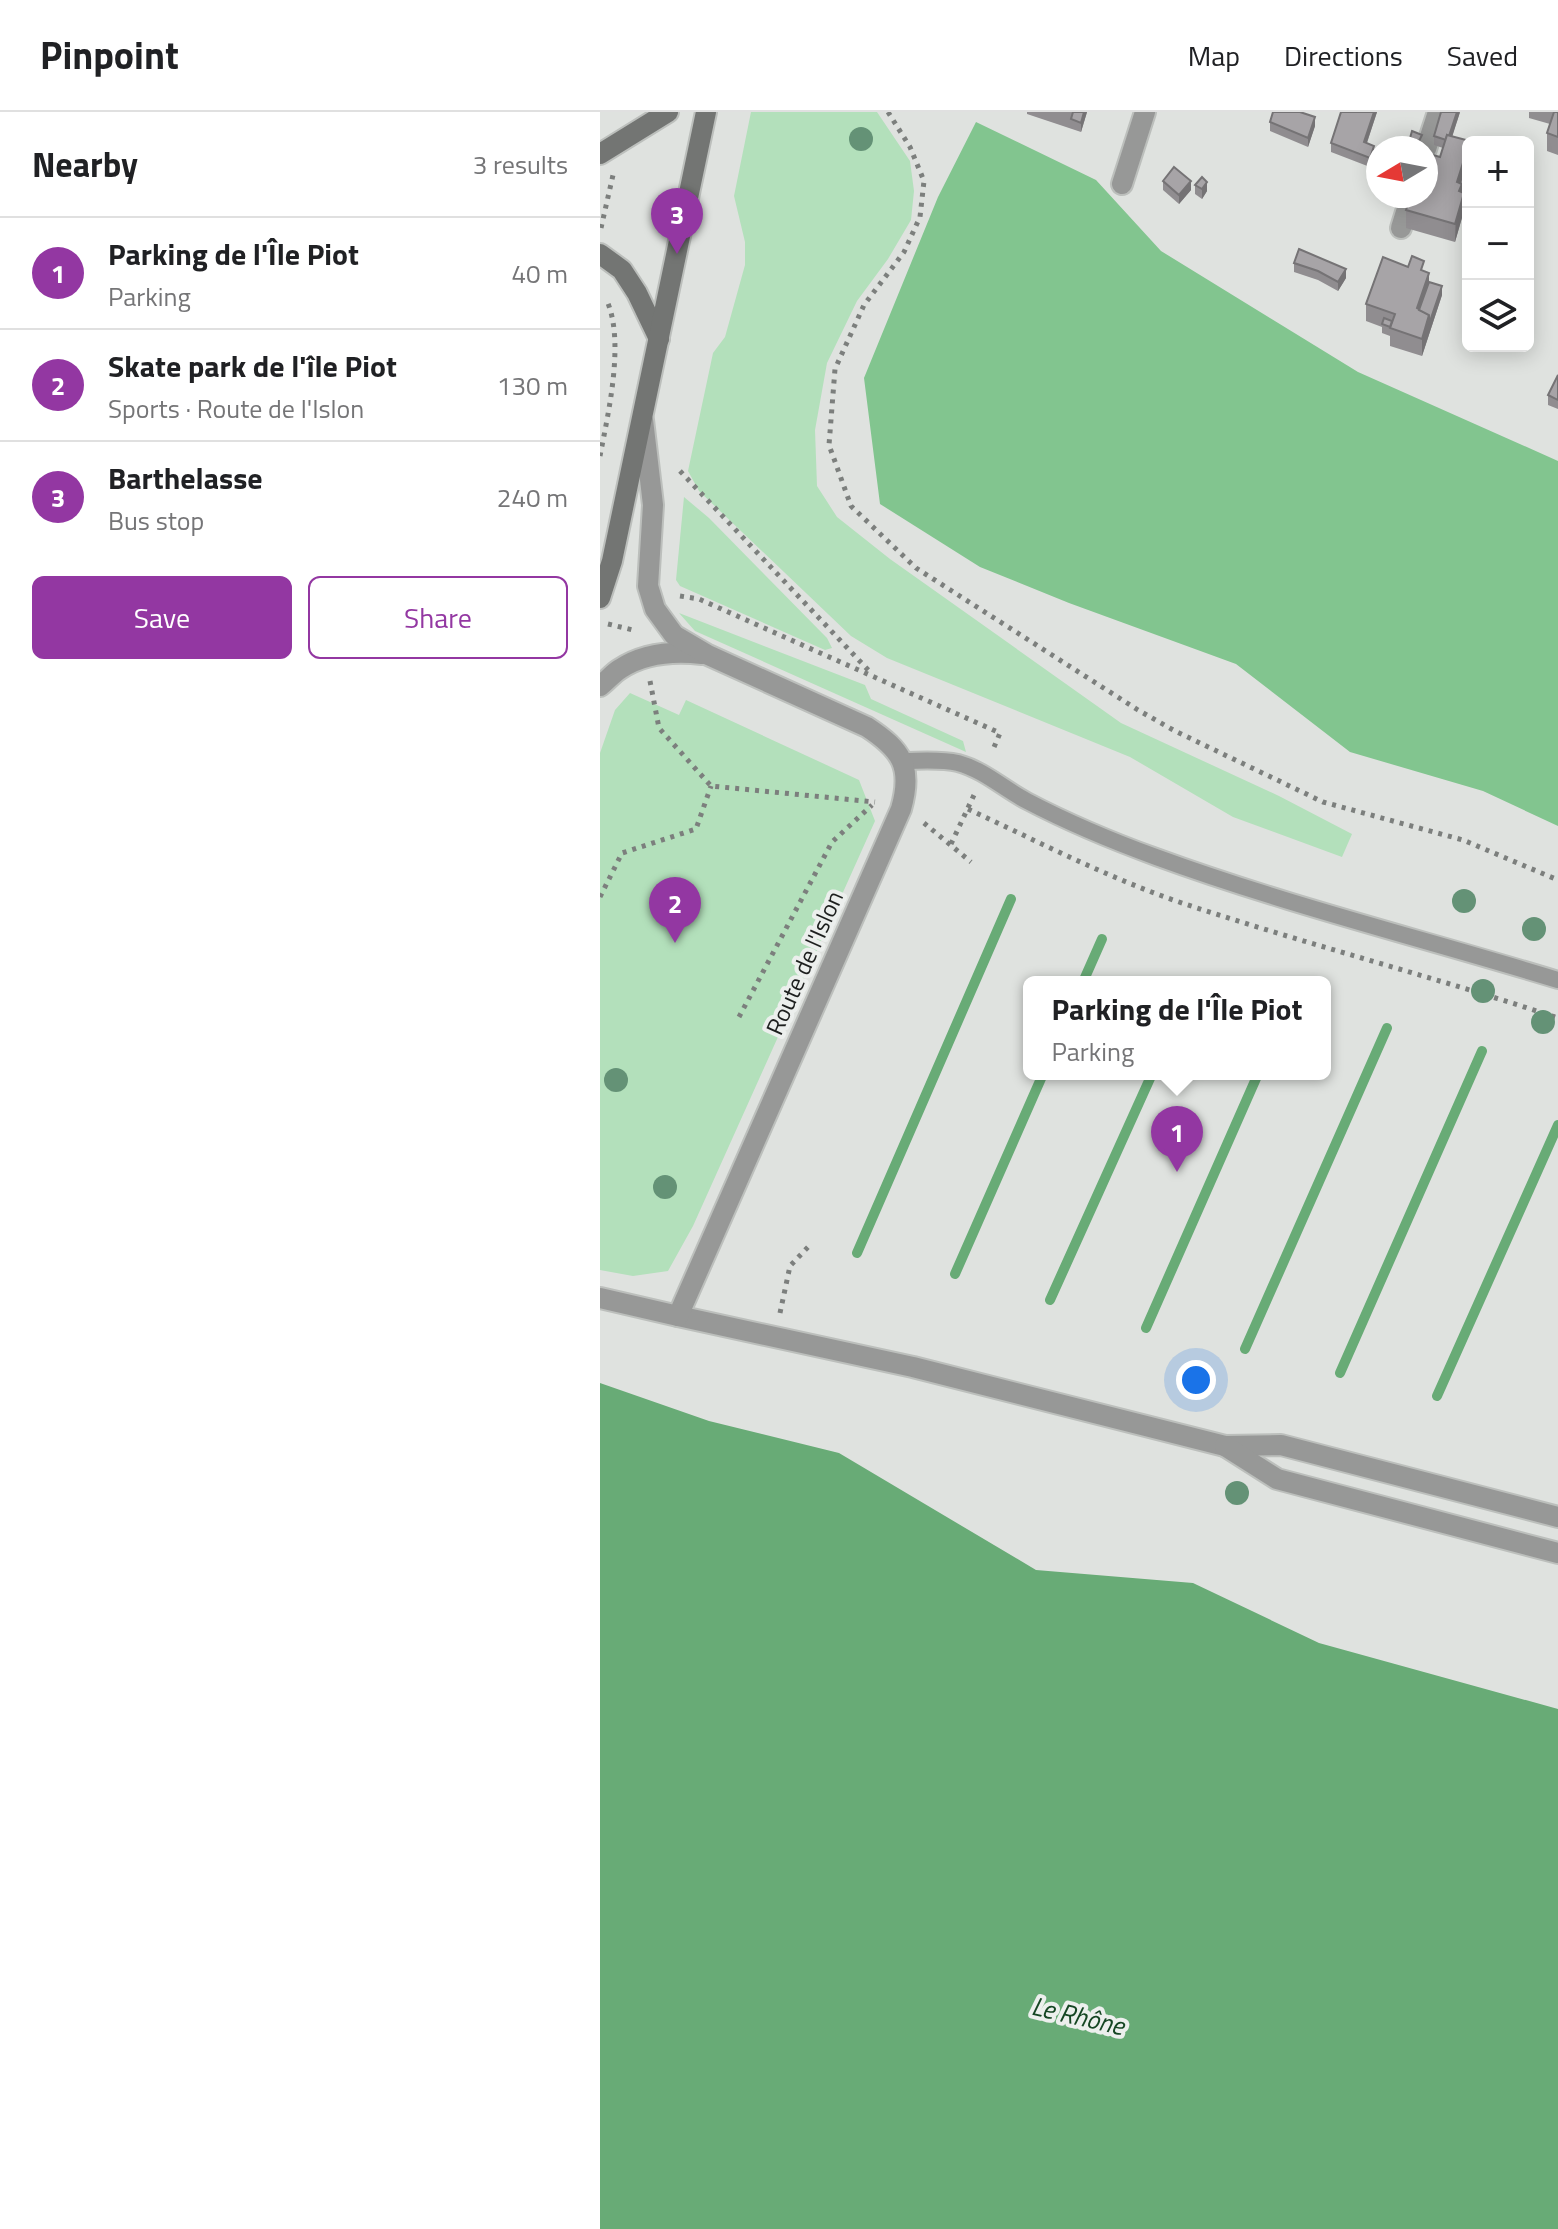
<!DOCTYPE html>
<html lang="en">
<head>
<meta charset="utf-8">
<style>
	body { margin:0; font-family:"Titillium Web",sans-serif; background:#f2f2f2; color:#202124 }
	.controls { position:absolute; right:24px; top:24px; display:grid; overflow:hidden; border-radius:12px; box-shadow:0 4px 20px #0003 }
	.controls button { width:72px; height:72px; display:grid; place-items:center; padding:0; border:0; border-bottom:2px solid #e0e0e0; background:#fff; color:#202124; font:40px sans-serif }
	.compass { position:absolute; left:766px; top:24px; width:72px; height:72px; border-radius:50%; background:#fff; box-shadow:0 4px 20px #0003; rotate:260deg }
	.you { position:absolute; left:596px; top:1268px; width:28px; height:28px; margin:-20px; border:6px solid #fff; border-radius:50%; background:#1a73e8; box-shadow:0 0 0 12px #1a73e833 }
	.badge { display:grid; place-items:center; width:52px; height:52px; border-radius:50%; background:#9337a2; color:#fff; font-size:26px; font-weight:700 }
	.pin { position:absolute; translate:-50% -66px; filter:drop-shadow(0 2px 4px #0008) }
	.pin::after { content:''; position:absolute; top:42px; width:28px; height:24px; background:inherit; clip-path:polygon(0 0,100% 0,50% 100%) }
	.popup { position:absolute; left:423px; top:864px; width:308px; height:104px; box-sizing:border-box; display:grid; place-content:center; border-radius:12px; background:#fff; filter:drop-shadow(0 2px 6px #0005); font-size:26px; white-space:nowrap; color:#757577 }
	.popup b { font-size:30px; color:#202124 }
	.popup::after { content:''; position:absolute; left:50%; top:100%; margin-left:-16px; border:16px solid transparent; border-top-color:#fff }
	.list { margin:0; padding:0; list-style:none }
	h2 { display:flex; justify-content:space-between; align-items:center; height:104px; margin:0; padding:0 32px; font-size:34px }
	h2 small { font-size:26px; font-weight:400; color:#757577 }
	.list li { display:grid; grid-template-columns:52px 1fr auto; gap:24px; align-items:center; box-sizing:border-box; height:112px; padding:0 32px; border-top:2px solid #e0e0e0 }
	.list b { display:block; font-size:30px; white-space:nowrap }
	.list p { margin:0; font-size:26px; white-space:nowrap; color:#757577 }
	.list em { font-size:26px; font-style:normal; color:#757577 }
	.actions { display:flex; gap:16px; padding:24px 32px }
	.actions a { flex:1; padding:18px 0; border:2px solid #9337a2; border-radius:12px; text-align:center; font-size:28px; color:#9337a2 }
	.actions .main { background:#9337a2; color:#fff }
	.icon { flex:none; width:44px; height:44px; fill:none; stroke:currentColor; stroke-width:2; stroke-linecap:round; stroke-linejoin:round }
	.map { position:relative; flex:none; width:958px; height:2117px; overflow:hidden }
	header { display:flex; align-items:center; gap:48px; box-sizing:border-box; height:112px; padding:0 40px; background:#fff; border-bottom:2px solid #e0e0e0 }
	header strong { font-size:38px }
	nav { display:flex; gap:44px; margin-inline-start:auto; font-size:28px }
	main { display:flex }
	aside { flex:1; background:#fff }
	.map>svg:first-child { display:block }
	.green { fill:#b3e0bb }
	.forest { fill:#82c58f }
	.water { fill:#68ab76 }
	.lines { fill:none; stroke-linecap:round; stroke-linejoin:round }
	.stream { stroke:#68ab76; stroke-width:10 }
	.service-casing { stroke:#bcbfbc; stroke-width:20 }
	.minor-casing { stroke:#bcbfbc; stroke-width:24 }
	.tertiary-casing { stroke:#bcbfbc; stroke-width:24 }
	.secondary-casing { stroke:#bcbfbc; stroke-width:24 }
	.path { stroke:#7c7f7d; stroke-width:5; stroke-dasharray:4 6; stroke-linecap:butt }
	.service { stroke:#979897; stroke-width:16 }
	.minor { stroke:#979897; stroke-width:20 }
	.tertiary { stroke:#979897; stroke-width:20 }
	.secondary { stroke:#737573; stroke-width:20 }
	.tree { fill:#649276 }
	.wall { fill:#908d90 }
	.shaded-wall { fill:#757375 }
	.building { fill:#a7a4a7; stroke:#757375; stroke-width:2 }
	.labels { text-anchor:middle; stroke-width:8; stroke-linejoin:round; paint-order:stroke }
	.street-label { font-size:24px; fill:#1d1f1e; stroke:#ecefed }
	.water-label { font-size:26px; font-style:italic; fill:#154623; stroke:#ecefed }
</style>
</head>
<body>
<header>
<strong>Pinpoint</strong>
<nav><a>Map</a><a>Directions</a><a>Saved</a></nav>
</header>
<main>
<aside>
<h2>Nearby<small>3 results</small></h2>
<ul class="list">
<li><span class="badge">1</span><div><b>Parking de l'Île Piot</b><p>Parking</p></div><em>40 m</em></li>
<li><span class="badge">2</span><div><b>Skate park de l'île Piot</b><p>Sports · Route de l'Islon</p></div><em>130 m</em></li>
<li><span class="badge">3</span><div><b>Barthelasse</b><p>Bus stop</p></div><em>240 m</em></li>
</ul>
<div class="actions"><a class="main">Save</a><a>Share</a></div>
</aside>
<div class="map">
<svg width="958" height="2117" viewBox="0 0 958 2117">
	<rect width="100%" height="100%" fill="#dfe2df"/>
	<g class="green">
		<polygon points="151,0 277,0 310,49 314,79 311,108 288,147 257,189 227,251 215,318 217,374 237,405 290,447 521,611 679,684 752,722 742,745 633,705 530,645 287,546 251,524 99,379 88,359 113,241 125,225 145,153 145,130 134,84"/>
		<polygon points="84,385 109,406 227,526 232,536 225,538 80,474 76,468"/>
		<polygon points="79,501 265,573 271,587 363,629 366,640 95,519"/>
		<polygon points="30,581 79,603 86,588 259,668 275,709 93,1114 68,1159 33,1164 0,1158 0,641 15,598"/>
	</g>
	<polygon class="forest" points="376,10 496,68 561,139 758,260 958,349 958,714 883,679 750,640 636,552 469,491 380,455 280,392 264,266 338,85"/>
	<polygon class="water" points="0,1271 109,1309 239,1341 436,1458 593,1471 719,1531 958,1597 958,2117 0,2117"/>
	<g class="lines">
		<g class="stream">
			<polyline points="483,870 502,827"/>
			<polyline points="257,1141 411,787"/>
			<polyline points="355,1162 443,962"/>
			<polyline points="450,1188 552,962"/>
			<polyline points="546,1216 658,962"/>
			<polyline points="645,1237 787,916"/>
			<polyline points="740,1261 882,939"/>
			<polyline points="837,1284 958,1013"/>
		</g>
		<defs>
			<path id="service" d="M303,649c18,0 37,-2 55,2 26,7 46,26 69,38 42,22 85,40 129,56 131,48 268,82 402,123"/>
			<g id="minor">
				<polyline points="826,37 838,0"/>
				<polyline points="522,72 545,0"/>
				<polyline points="801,116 811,84"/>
				<polyline points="78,1204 313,1255 625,1334 681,1333 958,1405"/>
				<polyline points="625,1334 677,1367 958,1441"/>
			</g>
			<g id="tertiary">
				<path d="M0,574c7,-5 13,-13 20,-17 24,-16 55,-18 82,-15"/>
				<path d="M0,1186l78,18 223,-507c12,-42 1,-59 -34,-82l-159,-72 -34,-20 -19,-26 -7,-23 5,-81 -10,-85"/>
			</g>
			<g id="secondary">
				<polyline points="0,42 68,0"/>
				<polyline points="0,142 22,158 37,181 59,227"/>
				<polyline points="0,486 12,449 106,0"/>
			</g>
		</defs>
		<use href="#service" class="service-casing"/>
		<use href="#minor" class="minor-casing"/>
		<use href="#tertiary" class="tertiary-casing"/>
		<use href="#secondary" class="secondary-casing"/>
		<g class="path">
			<polyline points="288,0 310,35 324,69 320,105 304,140 264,193 235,257 229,333 251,394 316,456 538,598 575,619 723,690 863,728 958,768"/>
			<polyline points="1,116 13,63"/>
			<path d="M0,344c8,-42 25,-114 7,-155"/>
			<polyline points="80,359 271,561"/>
			<polyline points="80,484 99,487 400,621 392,640"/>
			<polyline points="8,512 37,519"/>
			<polyline points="50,569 59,616 111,674 275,690"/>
			<path d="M368,697c71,33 142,70 217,95 124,41 250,73 373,114"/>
			<polyline points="324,711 371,750"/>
			<polyline points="351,732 374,683"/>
			<polyline points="0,785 22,741 96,717 111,674"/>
			<polyline points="139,905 232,730 272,693"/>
			<polyline points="180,1201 190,1154 209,1134"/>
		</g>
		<use href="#service" class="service"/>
		<use href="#minor" class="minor"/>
		<use href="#tertiary" class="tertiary"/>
		<use href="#secondary" class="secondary"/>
	</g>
	<g class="tree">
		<circle cx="261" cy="27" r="12"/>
		<circle cx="864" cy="789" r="12"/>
		<circle cx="934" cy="817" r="12"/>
		<circle cx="883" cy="879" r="12"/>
		<circle cx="943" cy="910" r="12"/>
		<circle cx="16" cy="968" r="12"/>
		<circle cx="65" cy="1075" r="12"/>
		<circle cx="637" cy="1381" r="12"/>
	</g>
	<g class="wall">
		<polygon points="427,0 487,0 481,20 427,2"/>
		<polygon points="741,0 777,0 767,31 774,43 770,55 731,40 731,31"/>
		<polygon points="860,0 852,24 868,30 868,53 865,62 868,63 868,100 864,98 855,130 806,116 806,98 840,45 843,36 834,33 834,24"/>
		<polygon points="929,0 958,0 958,43 947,39 947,21 950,12 929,6"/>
		<polygon points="670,10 715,14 708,35 670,19"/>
		<polygon points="812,19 822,32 820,36 810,36 810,26"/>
		<polygon points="563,69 591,78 579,92 563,78"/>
		<polygon points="595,73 607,79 602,87 595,82"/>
		<polygon points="694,151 746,166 738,179 718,168 694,160"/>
		<polygon points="808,155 824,159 829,170 842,183 822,244 790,234 790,224 782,221 782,215 766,209 766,192"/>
		<polygon points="958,263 958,297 948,293 948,283"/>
	</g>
	<g class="shaded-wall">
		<polygon points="484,0 487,0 481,20 481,11"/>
		<polygon points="774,0 777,0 764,39 764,30"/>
		<polygon points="857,0 860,0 848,38 848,29"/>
		<polygon points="715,5 715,14 708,35 708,26"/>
		<polygon points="774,34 774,43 770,55 770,46"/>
		<polygon points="868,35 868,53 862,73 864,81 864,99 855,130 857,70"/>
		<polygon points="591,69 591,78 579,92 579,83"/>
		<polygon points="607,70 607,79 602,87 602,77"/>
		<polygon points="746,157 746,166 738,179 738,170"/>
		<polygon points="829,161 829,179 820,206 817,196"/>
		<polygon points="842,174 842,183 822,244 822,227 829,203"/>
	</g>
	<g class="building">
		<polygon points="473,0 484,0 481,11 471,7"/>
		<polygon points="673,0 700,0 715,5 708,26 670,10"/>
		<polygon points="741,0 774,0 764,30 774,34 770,46 731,31"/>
		<polygon points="841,0 857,0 849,24 847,23 846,28 834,24"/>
		<polygon points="954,0 958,0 958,25 947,21"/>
		<polygon points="812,19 822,23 819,29 810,26"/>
		<polygon points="847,23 870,29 868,30 868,35 857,70 862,72 859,79 864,81 855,112 806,98 811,84 826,84 826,41 840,45"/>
		<polygon points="574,55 591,69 579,83 563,69"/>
		<polygon points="863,61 868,63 868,91 864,89 864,81 862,80 862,72 860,71"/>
		<polygon points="602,65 607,70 602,77 595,73"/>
		<polygon points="699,137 746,157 738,170 718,159 694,151"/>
		<polygon points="812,144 824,149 821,158 829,161 817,196 829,203 822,227 790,216 795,202 766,192 783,145 808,155"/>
		<polygon points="829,170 842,174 829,212 829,203 819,198"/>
		<polygon points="784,206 792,209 790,215 782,212"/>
		<polygon points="958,263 958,288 948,283"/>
	</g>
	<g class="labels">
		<g class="street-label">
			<text transform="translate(205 851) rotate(-66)" y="8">Route de l'Islon</text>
		</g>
		<g class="water-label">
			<text transform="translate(478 1904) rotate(13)" y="9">Le Rhône</text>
		</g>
	</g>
</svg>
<div class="controls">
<button>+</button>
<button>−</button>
<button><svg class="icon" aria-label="layers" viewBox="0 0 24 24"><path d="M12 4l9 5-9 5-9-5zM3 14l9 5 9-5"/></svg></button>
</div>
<svg class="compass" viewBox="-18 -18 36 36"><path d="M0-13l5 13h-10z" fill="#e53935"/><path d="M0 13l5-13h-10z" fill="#757577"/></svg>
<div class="you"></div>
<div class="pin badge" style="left:577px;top:1060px">1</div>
<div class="popup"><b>Parking de l'Île Piot</b>Parking</div>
<div class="pin badge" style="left:75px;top:831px">2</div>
<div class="pin badge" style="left:77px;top:142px">3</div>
</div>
</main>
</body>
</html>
